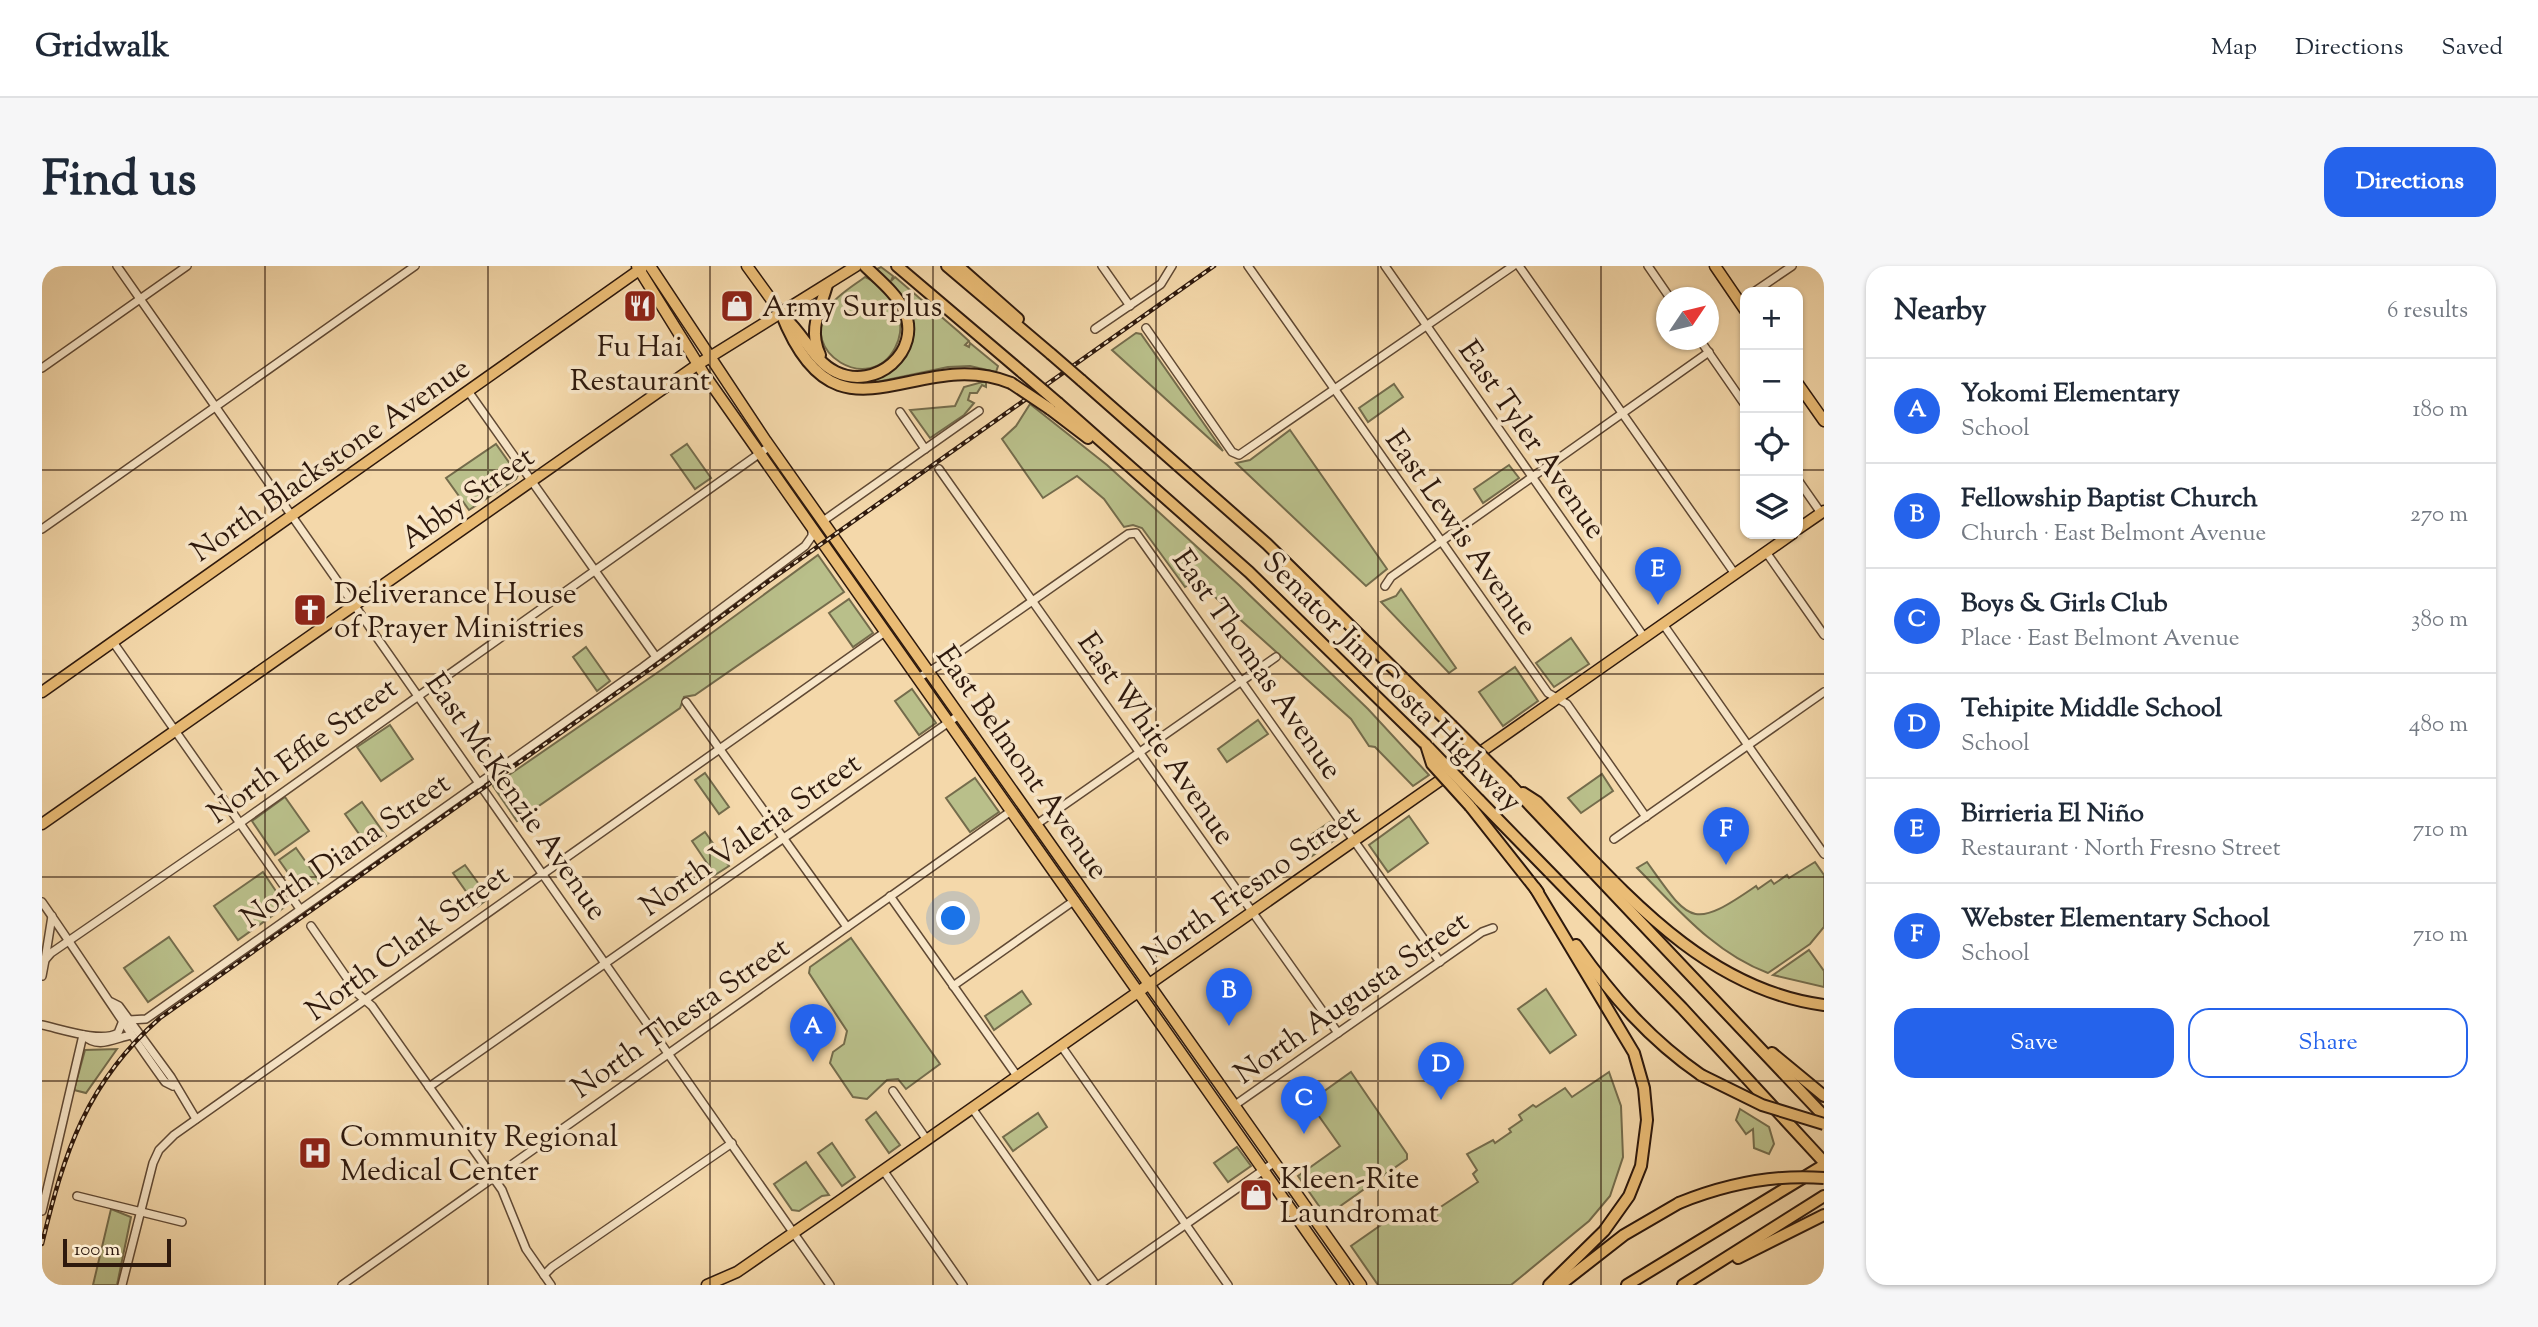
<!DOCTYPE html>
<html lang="en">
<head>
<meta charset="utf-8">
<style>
	body { margin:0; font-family:"Sorts Mill Goudy",serif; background:#f6f6f7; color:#1f2937 }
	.controls { position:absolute; right:21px; top:21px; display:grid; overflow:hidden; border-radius:14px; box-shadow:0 2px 5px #0004 }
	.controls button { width:63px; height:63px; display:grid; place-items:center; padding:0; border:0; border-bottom:2px solid #e0e1e3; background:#fff; color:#1f2937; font:35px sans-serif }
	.compass { position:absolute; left:1614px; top:21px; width:63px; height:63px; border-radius:50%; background:#fff; box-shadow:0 2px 5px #0004; rotate:55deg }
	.scale { position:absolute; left:21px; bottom:18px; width:108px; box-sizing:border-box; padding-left:7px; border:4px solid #2e190d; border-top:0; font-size:19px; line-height:24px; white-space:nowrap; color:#2e190d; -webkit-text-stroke:5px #f8e6c8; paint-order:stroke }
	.you { position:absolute; left:912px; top:653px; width:24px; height:24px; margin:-18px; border:5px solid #fff; border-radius:50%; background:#1a73e8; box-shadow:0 0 0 10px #1a73e833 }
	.badge { display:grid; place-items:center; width:46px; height:46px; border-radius:50%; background:#2563eb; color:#fff; font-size:23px; font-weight:700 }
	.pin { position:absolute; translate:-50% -58px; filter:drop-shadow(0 2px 4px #0008) }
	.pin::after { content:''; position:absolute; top:37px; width:24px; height:21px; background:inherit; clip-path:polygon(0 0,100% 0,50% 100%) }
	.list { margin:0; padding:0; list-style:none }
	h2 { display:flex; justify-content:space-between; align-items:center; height:91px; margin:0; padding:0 28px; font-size:30px }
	h2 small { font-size:23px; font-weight:400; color:#747a83 }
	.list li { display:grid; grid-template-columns:46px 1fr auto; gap:21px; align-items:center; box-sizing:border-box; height:105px; padding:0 28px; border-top:2px solid #e0e1e3 }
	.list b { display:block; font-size:26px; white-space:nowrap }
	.list p { margin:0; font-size:23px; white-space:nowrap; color:#747a83 }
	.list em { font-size:23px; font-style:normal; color:#747a83 }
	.actions { display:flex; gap:14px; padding:21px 28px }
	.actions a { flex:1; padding:16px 0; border:2px solid #2563eb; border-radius:21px; text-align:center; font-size:24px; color:#2563eb }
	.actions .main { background:#2563eb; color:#fff }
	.icon { flex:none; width:38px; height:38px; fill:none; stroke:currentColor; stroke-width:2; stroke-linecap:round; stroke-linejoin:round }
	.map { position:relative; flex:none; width:1782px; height:1019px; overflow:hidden; border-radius:21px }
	header { display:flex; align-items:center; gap:42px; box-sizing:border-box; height:98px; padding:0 35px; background:#fff; border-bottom:2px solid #e0e1e3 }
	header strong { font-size:33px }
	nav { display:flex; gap:38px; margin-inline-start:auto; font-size:24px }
	.intro { display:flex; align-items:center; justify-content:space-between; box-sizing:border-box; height:168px; padding:0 42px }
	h1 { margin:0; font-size:49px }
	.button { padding:18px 32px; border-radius:21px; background:#2563eb; color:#fff; font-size:24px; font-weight:700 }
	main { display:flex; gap:42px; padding:0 42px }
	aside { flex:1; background:#fff; border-radius:21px; box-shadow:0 2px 5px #0004 }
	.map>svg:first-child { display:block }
	.green { fill:#b9bf8a; stroke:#746c4c; stroke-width:2 }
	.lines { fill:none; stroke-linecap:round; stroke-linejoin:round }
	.minor-casing { stroke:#604934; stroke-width:10 }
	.major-casing { stroke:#2e190d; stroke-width:13 }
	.highway-casing { stroke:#2e190d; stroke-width:14 }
	.minor { stroke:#f8e6c8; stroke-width:7 }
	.major { stroke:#eabc75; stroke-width:10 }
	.highway { stroke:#eabc75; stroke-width:10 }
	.rail-casing { stroke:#2e190d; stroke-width:4.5 }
	.rail { stroke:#f8e6c8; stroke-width:2; stroke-dasharray:5; stroke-linecap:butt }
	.highway-bridge-casing { stroke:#2e190d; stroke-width:14; stroke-linecap:butt }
	.highway-bridge { stroke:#eabc75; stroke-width:10 }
	.grid { fill:none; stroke:#2e190d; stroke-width:2; stroke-opacity:0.55 }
	.labels { text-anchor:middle; stroke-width:7; stroke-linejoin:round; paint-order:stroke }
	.poi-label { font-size:30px; fill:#2e190d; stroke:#f8e6c8; text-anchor:start }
	.street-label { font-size:30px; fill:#2e190d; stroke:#f8e6c8 }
</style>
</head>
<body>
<header>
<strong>Gridwalk</strong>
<nav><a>Map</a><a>Directions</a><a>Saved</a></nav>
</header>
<div class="intro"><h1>Find us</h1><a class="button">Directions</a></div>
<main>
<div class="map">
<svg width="1782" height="1019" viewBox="0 0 1782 1019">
	<rect width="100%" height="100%" fill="#f4d8aa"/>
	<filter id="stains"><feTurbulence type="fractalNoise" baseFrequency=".00286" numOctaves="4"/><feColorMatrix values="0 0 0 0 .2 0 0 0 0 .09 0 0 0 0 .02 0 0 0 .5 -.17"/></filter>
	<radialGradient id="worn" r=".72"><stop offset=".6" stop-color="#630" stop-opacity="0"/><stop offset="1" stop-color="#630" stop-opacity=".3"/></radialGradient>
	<g class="green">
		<polygon points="839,1 851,10 849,15 853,11 917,66 927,75 923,79 927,81 928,77 956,100 954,106 928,100 906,101 830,117 870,73 870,66 833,4"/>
		<path d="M823,11c14,5 30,26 34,40 3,10 1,22 -4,31 -25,48 -98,4 -67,-40 9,-13 25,-22 37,-31z"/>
		<polygon points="1094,67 1099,68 1181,185 1070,84"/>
		<polygon points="944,115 944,121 940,119 935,127 928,127 926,134 932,137 922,149 888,172 868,144 913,140 922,121"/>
		<polygon points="1352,118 1361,131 1326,156 1317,142"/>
		<polygon points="988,138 1065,199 1198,320 1326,443 1387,509 1371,520 1333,481 1327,480 1309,453 1154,314 1143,321 1100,262 1091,259 1082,261 1062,233 1035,210 1001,232 960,173 974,160"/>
		<polygon points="1248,164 1345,303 1324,320 1194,197 1208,194"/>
		<polygon points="454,178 476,209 474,213 427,244 404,212"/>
		<polygon points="645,178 669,212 653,223 629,189"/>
		<polygon points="1467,199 1477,212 1441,237 1432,223"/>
		<polygon points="776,289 802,326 653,429 642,431 638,442 475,555 451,520 622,402"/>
		<polygon points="1359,323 1414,402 1407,407 1339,336 1354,330"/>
		<polygon points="807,333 831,367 811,381 787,347"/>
		<polygon points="1529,372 1547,398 1512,421 1494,397"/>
		<polygon points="544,381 568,415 555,425 531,391"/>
		<polygon points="1473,401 1496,435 1461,460 1437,426"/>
		<polygon points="870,423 894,457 877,469 853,435"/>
		<polygon points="1216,454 1226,468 1185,496 1176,483"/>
		<polygon points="348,459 371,493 339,515 315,481"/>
		<polygon points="663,507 687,541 677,548 653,514"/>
		<polygon points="1560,508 1571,525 1539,547 1526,532"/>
		<polygon points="933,512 957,546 928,566 904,532"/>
		<polygon points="243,531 267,565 233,589 210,555"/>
		<polygon points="320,536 344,570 327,582 303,548"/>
		<polygon points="1367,550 1386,577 1346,606 1327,579"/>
		<polygon points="1288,556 1298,570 1270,590 1260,575"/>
		<polygon points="663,566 687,600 673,609 650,575"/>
		<polygon points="254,582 278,616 261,628 237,594"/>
		<path d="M1605,596c43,60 44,69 109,24l2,3 13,-9 3,4 13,-9 2,3 26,-16 9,13v52l-14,17 -42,29c-54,-20 -91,-65 -131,-105z"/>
		<polygon points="423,599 447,632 435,641 411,607"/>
		<polygon points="221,606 244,640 196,674 172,640"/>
		<polygon points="127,671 151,705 106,736 82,702"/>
		<polygon points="809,672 898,798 864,823 856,813 845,814 825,833 811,831 788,797 791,786 802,778 805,765 767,707 768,701"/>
		<polygon points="1767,684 1782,705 1782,721 1731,709"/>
		<polygon points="1504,723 1534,769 1508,787 1476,743"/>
		<polygon points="980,725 989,738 952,764 943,750"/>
		<polygon points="75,783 44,827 32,824 43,784"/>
		<polygon points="1309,806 1365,888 1365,893 1284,950 1256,910 1298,880 1267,836"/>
		<polygon points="1567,806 1579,840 1581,891 1568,930 1547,955 1469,1019 1336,1019 1309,980 1362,943 1373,958 1436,916 1431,908 1435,904 1425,888 1451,874 1453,877 1469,866 1467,863 1480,854 1477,849 1491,839 1494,841 1523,822 1530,831"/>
		<polygon points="1698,843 1727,861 1732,878 1727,888 1712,882 1711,863 1704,868 1694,854"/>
		<polygon points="834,846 858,879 847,887 824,854"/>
		<polygon points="996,847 1005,861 971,885 961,871"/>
		<polygon points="790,877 813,911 800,920 776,887"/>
		<polygon points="1195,881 1209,900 1186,916 1172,897"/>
		<polygon points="764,896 787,929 780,930 757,945 750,944 732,918"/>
		<polygon points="69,943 89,951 75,1019 51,1019"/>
	</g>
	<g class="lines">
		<defs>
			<g id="minor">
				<polyline points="75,0 788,1019"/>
				<polyline points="1060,0 1088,40"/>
				<polyline points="1206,0 1506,427 1525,438 1604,551"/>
				<polyline points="1343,0 1602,371"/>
				<polyline points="1477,0 1693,308"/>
				<polyline points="1606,0 1628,32"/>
				<polyline points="1712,26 1750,0"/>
				<polyline points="1104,62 1190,186 1197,189 1471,0"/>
				<polyline points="1053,63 1119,18 1130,0"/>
				<polyline points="1658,74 1703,139"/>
				<polyline points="0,102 145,0"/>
				<polyline points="426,125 614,391"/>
				<polyline points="858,146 883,183"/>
				<polyline points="897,203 1296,767"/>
				<polyline points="1756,214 1779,247"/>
				<polyline points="781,255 937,145"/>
				<polyline points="0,263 373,0"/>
				<polyline points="1724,286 1782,369"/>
				<polyline points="1343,320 1349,311 1667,86"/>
				<polyline points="1621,358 1782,588"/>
				<polyline points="71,376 258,643"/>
				<polyline points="876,412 906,394 1086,268 1094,267 1398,696"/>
				<polyline points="644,436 805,661"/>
				<polyline points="995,558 1234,391"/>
				<polyline points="1572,573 1782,426"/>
				<polyline points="848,630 975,810"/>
				<path d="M0,636c42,60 80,121 123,180l8,4"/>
				<polyline points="269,660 316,728 330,740 460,924 484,983 509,1019"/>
				<polyline points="3,694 10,650"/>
				<polyline points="0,710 3,694 9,687 198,557 728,180"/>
				<polyline points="911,720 1033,634"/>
				<polyline points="69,736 77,740 129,811 154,853"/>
				<polyline points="87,754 104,753 601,401 763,280 770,270 770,263"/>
				<path d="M0,759c19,4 59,18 76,8l4,-10"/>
				<path d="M41,769c15,15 32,3 48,0"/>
				<polyline points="1020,781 1186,1019"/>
				<polyline points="387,821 917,449"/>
				<polyline points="851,825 885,874"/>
				<polyline points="1193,839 1440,666 1451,662"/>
				<polyline points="930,842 1054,1019"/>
				<polyline points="841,904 921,1019"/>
				<polyline points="35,930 140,956"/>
				<polyline points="0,945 41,769"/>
				<polyline points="502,1009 510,1001 690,877"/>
				<polyline points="80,1019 111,897 117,884 132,869 843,366"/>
				<polyline points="300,1019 969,545"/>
				<polyline points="1057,1019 1233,896"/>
			</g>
			<g id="major">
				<polyline points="595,0 662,108 1302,1019"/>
				<polyline points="608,0 724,175 1319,1019"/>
				<polyline points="705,0 739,47"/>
				<polyline points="1673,0 1703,44"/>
				<polyline points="1756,118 1782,155"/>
				<polyline points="1756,263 1782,245"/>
				<polyline points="0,426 600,2"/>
				<polyline points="0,558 655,99 814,0"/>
				<polyline points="665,1019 695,1006 796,936 1750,268"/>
			</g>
			<g id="highway">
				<polyline points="855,0 981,107"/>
				<polyline points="905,0 1009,88"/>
				<polyline points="916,0 976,53"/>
				<path d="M739,47c56,144 133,31 230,70"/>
				<path d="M743,52c19,16 28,43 51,54 39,19 87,-20 68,-62 -8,-17 -26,-31 -39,-44"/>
				<path d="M778,89c-12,-25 0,-45 7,-70"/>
				<polyline points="1039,114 1225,278 1409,459"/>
				<polyline points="1016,137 1207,306 1384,479"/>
				<polyline points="1008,143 1046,172"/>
				<polyline points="1465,515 1782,850"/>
				<path d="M1481,527l14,9c82,84 164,187 287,203"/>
				<polyline points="1437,534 1640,742 1782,896"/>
				<polyline points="1428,540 1496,626"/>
				<polyline points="1493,622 1592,787 1602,822 1605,854 1599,900 1587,930 1562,965 1507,1019"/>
				<path d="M1534,679c36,51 73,94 125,130"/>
				<polyline points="1730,787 1782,830"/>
				<polyline points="1696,992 1782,949"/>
				<polyline points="1518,1019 1582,969 1637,937"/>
				<polyline points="1585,1019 1782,899"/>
				<polyline points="1641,1019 1782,930"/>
			</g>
		</defs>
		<use href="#minor" class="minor-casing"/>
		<use href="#major" class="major-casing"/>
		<use href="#highway" class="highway-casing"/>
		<use href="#minor" class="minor"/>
		<use href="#major" class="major"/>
		<use href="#highway" class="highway"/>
		<defs>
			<path id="rail" d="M0,978c22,-92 45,-162 118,-226l510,-363 99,-74 445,-315"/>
		</defs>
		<use href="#rail" class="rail-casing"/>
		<use href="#rail" class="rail"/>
		<defs>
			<g id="highway-bridge">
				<polyline points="1009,88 1039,114"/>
				<polyline points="981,107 1016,137"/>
				<polyline points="969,117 1008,143"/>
				<polyline points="1409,459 1465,515"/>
				<polyline points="1384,479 1390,498 1428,540"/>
				<polyline points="1386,481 1437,534"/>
				<polyline points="1659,809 1720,839 1782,858"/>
				<path d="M1637,937c47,-19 94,-29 145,-25"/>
			</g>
		</defs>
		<use href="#highway-bridge" class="highway-bridge-casing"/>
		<use href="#highway-bridge" class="highway-bridge"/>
	</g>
	<path class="grid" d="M223,0v1019M446,0v1019M668,0v1019M891,0v1019M1114,0v1019M1336,0v1019M1559,0v1019M0,204h1703M1756,204h26M0,408h1782M0,611h1782M0,815h1782"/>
	<defs>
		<symbol id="restaurant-square" viewBox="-11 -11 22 22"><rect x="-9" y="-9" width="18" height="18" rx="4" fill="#8f2418" stroke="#f8e6c8"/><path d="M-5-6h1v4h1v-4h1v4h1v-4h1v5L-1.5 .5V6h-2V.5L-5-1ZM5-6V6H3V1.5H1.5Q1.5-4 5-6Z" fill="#fff"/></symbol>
		<symbol id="shop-square" viewBox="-11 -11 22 22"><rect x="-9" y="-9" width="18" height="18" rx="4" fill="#8f2418" stroke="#f8e6c8"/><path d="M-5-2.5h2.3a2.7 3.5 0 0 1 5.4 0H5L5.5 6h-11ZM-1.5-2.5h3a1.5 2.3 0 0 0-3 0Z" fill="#fff"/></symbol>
		<symbol id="church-square" viewBox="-11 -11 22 22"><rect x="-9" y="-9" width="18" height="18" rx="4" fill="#8f2418" stroke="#f8e6c8"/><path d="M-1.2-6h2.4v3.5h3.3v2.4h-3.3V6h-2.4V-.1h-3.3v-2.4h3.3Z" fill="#fff"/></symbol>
		<symbol id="hospital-square" viewBox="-11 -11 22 22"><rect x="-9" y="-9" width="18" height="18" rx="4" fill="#8f2418" stroke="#f8e6c8"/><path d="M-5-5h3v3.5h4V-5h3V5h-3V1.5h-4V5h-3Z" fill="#fff"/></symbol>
	</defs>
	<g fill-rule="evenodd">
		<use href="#restaurant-square" x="579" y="21" width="38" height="38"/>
		<use href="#shop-square" x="676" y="21" width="38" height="38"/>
		<use href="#church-square" x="249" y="325" width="38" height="38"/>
		<use href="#hospital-square" x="254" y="868" width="38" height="38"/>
		<use href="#shop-square" x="1195" y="910" width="38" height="38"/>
	</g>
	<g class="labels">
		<g class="poi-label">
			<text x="720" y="50">Army Surplus</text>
			<text x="598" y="90" text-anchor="middle">Fu Hai<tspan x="598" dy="34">Restaurant</tspan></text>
			<text x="292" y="337">Deliverance House<tspan x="292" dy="34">of Prayer Ministries</tspan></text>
			<text x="298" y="880">Community Regional<tspan x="298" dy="34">Medical Center</tspan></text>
			<text x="1238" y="922">Kleen-Rite<tspan x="1238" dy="34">Laundromat</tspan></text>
		</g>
		<g class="street-label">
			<text transform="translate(1491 173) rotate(55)" y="10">East Tyler Avenue</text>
			<text transform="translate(288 193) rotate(-35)" y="10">North Blackstone Avenue</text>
			<text transform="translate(425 231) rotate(-35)" y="10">Abby Street</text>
			<text transform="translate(1420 266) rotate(55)" y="10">East Lewis Avenue</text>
			<text transform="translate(1216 398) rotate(55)" y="10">East Thomas Avenue</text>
			<text transform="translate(1351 415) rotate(45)" y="10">Senator Jim Costa Highway</text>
			<text transform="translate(1115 472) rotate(55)" y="10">East White Avenue</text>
			<text transform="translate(260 484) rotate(-36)" y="10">North Effie Street</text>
			<text transform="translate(981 496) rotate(55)" y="10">East Belmont Avenue</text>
			<text transform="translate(475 530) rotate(55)" y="10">East McKenzie Avenue</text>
			<text transform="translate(708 568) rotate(-35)" y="10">North Valeria Street</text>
			<text transform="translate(303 584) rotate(-35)" y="10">North Diana Street</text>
			<text transform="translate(1209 618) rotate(-35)" y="10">North Fresno Street</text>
			<text transform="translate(365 676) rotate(-36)" y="10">North Clark Street</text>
			<text transform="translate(1309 731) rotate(-35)" y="10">North Augusta Street</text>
			<text transform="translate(638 751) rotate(-35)" y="10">North Thesta Street</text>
		</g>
	</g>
	<rect width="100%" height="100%" filter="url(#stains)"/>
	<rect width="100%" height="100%" fill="url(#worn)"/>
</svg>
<div class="controls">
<button>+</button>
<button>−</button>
<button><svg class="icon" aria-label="locate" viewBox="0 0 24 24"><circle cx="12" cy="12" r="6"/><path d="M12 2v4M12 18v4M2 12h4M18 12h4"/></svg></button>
<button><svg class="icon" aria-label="layers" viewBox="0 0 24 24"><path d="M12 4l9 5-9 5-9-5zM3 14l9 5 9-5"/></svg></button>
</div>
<svg class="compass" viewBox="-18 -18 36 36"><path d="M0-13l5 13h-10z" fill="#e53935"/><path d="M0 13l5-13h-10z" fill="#747a83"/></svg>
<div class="scale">100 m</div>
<div class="you"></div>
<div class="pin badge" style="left:771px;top:796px">A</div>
<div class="pin badge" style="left:1187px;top:760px">B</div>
<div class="pin badge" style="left:1262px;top:868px">C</div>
<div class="pin badge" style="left:1399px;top:834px">D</div>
<div class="pin badge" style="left:1616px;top:339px">E</div>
<div class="pin badge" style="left:1684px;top:599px">F</div>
</div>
<aside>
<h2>Nearby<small>6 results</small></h2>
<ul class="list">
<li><span class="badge">A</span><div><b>Yokomi Elementary</b><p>School</p></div><em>180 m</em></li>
<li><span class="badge">B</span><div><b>Fellowship Baptist Church</b><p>Church · East Belmont Avenue</p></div><em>270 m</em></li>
<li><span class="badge">C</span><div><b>Boys &amp; Girls Club</b><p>Place · East Belmont Avenue</p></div><em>380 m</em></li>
<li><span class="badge">D</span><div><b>Tehipite Middle School</b><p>School</p></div><em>480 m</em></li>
<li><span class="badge">E</span><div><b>Birrieria El Niño</b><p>Restaurant · North Fresno Street</p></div><em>710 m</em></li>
<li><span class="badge">F</span><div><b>Webster Elementary School</b><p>School</p></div><em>710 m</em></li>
</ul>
<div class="actions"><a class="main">Save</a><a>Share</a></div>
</aside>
</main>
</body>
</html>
